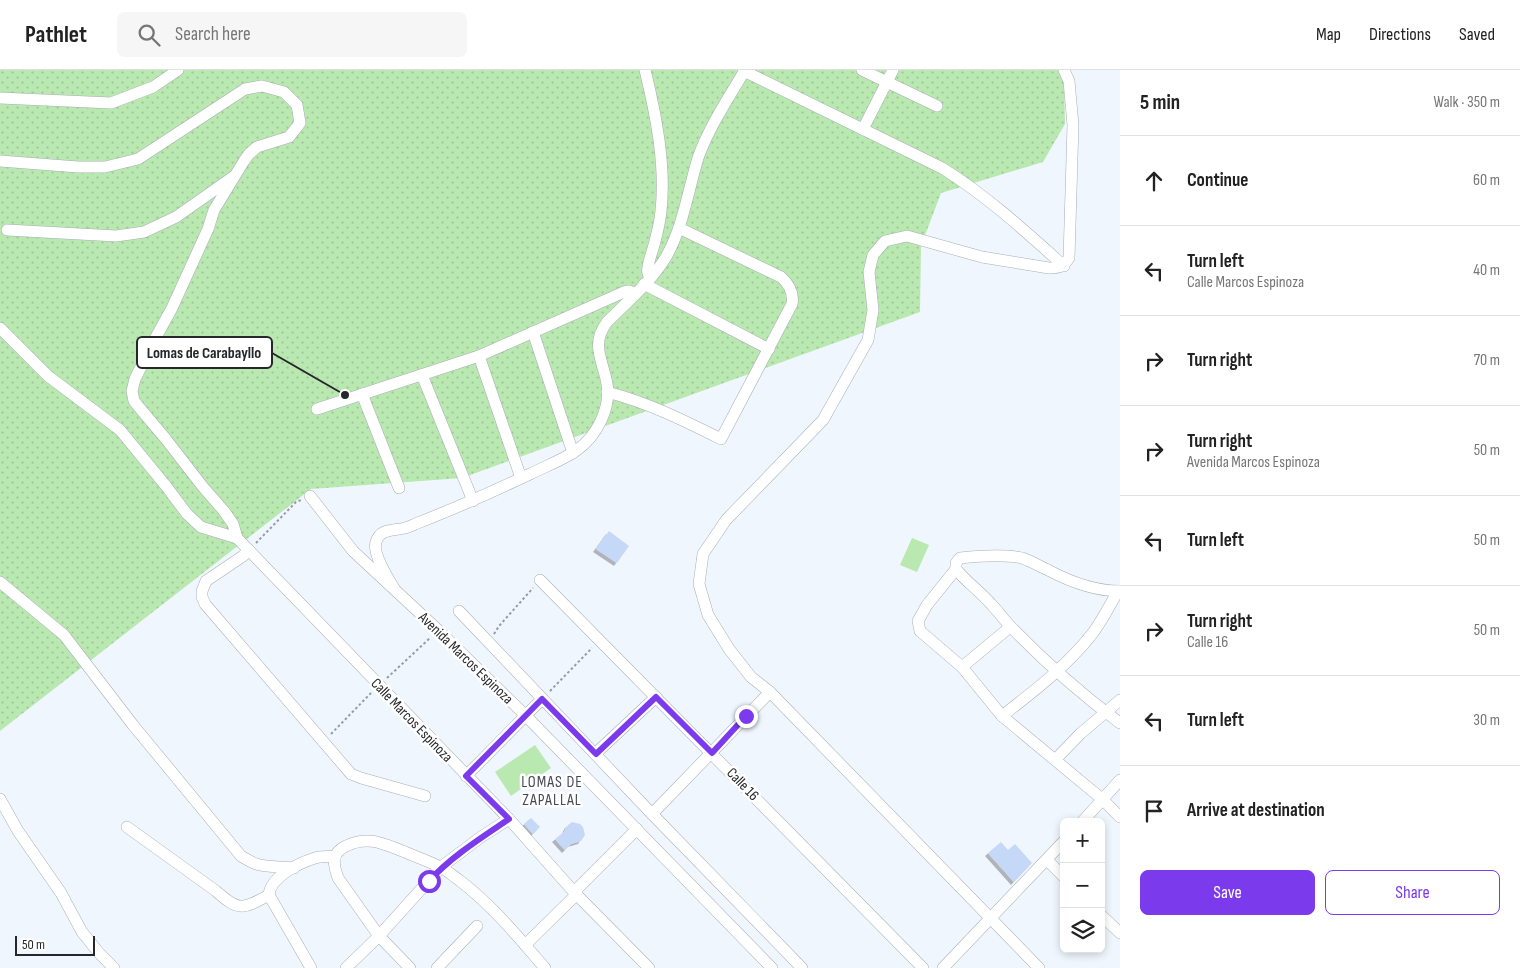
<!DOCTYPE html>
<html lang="en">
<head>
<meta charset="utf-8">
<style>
	body { margin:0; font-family:"Sofia Sans Condensed",sans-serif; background:#f6f6f6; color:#222 }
	.controls { position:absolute; right:15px; bottom:15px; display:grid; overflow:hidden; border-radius:8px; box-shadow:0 2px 8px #0003 }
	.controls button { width:45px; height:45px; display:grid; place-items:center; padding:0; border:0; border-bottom:1px solid #e0e0e0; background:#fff; color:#222; font:25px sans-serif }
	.scale { position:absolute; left:15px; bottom:12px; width:80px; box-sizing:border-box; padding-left:5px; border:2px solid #25272a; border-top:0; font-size:14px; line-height:18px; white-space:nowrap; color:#25272a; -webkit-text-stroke:4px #fff; paint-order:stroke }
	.stop { position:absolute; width:15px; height:15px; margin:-11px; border:4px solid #7c3aed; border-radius:50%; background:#fff }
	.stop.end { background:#7c3aed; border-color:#fff; box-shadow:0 1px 5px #0008 }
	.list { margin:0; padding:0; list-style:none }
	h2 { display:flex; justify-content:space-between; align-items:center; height:65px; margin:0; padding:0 20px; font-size:21px }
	h2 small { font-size:16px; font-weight:400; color:#767676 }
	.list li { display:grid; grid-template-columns:32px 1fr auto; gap:15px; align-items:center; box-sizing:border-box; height:90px; padding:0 20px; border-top:1px solid #e0e0e0 }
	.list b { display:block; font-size:19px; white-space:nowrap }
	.list p { margin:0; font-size:16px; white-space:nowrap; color:#767676 }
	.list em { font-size:16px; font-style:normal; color:#767676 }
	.actions { display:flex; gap:10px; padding:15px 20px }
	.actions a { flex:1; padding:11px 0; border:1px solid #7c3aed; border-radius:8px; text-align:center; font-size:18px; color:#7c3aed }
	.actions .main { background:#7c3aed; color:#fff }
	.icon { flex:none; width:28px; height:28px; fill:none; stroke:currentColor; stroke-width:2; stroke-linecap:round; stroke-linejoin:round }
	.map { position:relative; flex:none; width:1120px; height:898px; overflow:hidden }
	header { display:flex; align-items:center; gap:30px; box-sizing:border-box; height:70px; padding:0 25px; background:#fff; border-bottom:1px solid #e0e0e0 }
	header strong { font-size:24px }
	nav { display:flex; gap:28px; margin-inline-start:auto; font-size:18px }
	.search { width:350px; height:45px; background:#f6f6f6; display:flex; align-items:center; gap:12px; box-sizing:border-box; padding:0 18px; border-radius:8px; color:#767676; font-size:19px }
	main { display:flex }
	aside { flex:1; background:#fff }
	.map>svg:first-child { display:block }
	.grass { fill:url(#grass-dots) }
	.pitch { fill:#bae8b1 }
	.building { fill:#c5d8f7; filter:url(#shadow) }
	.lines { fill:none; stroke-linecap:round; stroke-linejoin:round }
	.minor-casing { stroke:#a9aeb5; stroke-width:12 }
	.path { stroke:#979ba1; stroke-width:2; stroke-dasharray:2.5 2.5; stroke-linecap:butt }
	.minor { stroke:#fff; stroke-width:11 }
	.route { stroke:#7c3aed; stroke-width:6 }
	.labels { text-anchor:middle; stroke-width:5; stroke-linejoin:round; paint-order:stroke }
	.street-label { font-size:15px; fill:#25272a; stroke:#fff }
	.neighbourhood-label { font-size:16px; letter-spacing:1px; fill:#464a51; stroke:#fff }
	.leader { fill:none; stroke:#25272a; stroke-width:2 }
	.callout-dot { fill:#25272a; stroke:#fff; stroke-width:2 }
	.callout { fill:#fff; stroke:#25272a; stroke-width:2 }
	.callout-label { font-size:16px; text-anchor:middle; font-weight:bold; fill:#25272a }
</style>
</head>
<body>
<header>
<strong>Pathlet</strong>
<div class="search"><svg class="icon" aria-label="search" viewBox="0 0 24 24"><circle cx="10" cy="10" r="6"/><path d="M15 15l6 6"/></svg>Search here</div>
<nav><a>Map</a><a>Directions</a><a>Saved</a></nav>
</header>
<main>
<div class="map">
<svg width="1120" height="898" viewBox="0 0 1120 898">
	<defs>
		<pattern id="grass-dots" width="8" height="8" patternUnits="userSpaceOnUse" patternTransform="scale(1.25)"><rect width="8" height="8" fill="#bae8b1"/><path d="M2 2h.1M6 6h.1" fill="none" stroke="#a0c798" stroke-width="1.8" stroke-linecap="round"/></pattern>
		<filter id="shadow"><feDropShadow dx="-3" dy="3" stdDeviation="0" flood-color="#0004"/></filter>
	</defs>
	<rect width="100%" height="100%" fill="#f0f6fe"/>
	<polygon class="grass" points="0,0 1059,0 1064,8 1065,54 1043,92 941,123 921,176 920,242 462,408 311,419 0,661"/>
	<g class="pitch">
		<polygon points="912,468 929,475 917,502 900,495"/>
		<polygon points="535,675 551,698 511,726 495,702"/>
	</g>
	<g class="building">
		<polygon points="609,461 629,476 617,493 596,479"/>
		<polygon points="531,748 540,757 533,764 524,754"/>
		<polygon points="572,752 580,754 583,757 585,765 581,771 571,774 565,780 555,769 564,762 568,755"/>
		<polygon points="1001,772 1008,780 1015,774 1032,793 1014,812 988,783"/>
	</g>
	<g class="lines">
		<defs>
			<g id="minor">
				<path d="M645,0c11,45 21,95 16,141 -1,11 -4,23 -7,34 -2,7 -5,15 -6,22 -1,5 0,7 2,11"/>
				<polyline points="862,0 937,36"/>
				<path d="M744,1l198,97c45,28 83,63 122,98"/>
				<polyline points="0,28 111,33 153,17 178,0"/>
				<polyline points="863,59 893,0"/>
				<polyline points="0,91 78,97 105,97 138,89 245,19 262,16 284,22 297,35 300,53 289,67 257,77 249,84 244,91 214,140 208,159 172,238 150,278 135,309 132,321 134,331 143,342 165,368 203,417 224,441 233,454 237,468"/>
				<polyline points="7,160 116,166 144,162 176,147 233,107"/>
				<polyline points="644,214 769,279"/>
				<polyline points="0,258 48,306 120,360 166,416 187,444 201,457 237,468 509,749 574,822 649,898"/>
				<polyline points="533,262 573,383"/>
				<polyline points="479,286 521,408"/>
				<polyline points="422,305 473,431"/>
				<path d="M607,322c42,11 76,28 114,47l71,-135c2,-11 -2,-19 -11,-27l-102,-49"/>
				<polyline points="362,324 399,418"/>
				<polyline points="317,339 479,286 624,222 629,221 635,223"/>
				<polyline points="310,426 353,481 438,560 526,646 772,898"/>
				<polyline points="249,480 243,486 206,511 202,521 202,527 205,534 351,704 361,708 425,726"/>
				<path d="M956,499c10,13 24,22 35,35 7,7 13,16 20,23 34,35 70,67 109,96"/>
				<polyline points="540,510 923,898"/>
				<path d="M0,512l64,53 69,90 108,131c5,3 10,6 15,8 13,4 26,2 38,4"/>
				<path d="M395,520c-6,-10 -23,-36 -19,-48 4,-14 18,-11 29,-14 3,-1 7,-2 10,-4 39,-15 77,-32 115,-50 16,-8 33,-14 47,-24 20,-14 34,-42 30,-66 -4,-24 -17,-39 0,-62 20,-20 44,-40 59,-65 17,-30 22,-66 32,-99 11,-31 30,-59 47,-88"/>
				<path d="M1120,521c-24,0 -49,-9 -70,-20 -9,-4 -19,-10 -28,-13 -19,-4 -43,-2 -62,0l-4,5v6l-29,36 -9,16 2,10 42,36 40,49 100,83 18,18"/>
				<polyline points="459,541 652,744 802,898"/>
				<polyline points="962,597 1010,557"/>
				<path d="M1002,646c32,-25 65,-50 90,-82 10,-13 18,-29 26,-43"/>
				<polyline points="595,684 656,627"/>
				<polyline points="1055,690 1080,664 1120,630"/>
				<polyline points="466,706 542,629"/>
				<polyline points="0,729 18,761 61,823 82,862 99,883 114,898"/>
				<polyline points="652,744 770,622"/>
				<polyline points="1082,752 1120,710"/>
				<path d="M127,757l89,64c23,21 27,18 53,4 1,-18 30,-32 46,-37 6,-2 14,-1 20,-2"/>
				<polyline points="1047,790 1064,807"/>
				<polyline points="574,822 637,759"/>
				<polyline points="269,825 311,898"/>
				<polyline points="1101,845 1120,863"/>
				<polyline points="525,875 577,824"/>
				<polyline points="346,898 379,866 441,797 481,767 509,749"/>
				<path d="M410,898l-31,-32 -41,-58c-5,-14 -7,-25 8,-32 22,-11 38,-2 59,6 11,5 24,9 35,15 7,3 13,9 19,13 33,25 59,57 86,88"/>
				<polyline points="437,898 477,856"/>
				<polyline points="943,898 1064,771"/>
				<path d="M1039,898l-269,-276 -19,-15 -22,-28 -21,-34 -9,-31 4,-30 23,-34 97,-100 45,-80 5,-30 -4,-38 4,-17 12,-14 22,-5 75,21 67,11c11,0 14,-1 20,-10l4,-133 -4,-44 -5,-11"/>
			</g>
		</defs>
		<use href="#minor" class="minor-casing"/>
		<g class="path">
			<polyline points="256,473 296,432 301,430"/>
			<polyline points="494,564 499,556 533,518"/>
			<polyline points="387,608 430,568"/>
			<polyline points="550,621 592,578"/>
			<polyline points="331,664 371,623"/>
		</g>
		<use href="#minor" class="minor"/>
	</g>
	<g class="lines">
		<path class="route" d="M429,811c23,-25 52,-43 80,-62l-43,-43 76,-77 54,55 60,-57 56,56 34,-37"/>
	</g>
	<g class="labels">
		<g class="street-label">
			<text transform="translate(466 588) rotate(44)" y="5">Avenida Marcos Espinoza</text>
			<text transform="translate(412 650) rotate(46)" y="5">Calle Marcos Espinoza</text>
			<text transform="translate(743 714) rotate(46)" y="5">Calle 16</text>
		</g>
		<g class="neighbourhood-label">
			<text x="552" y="717">LOMAS DE<tspan x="552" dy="18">ZAPALLAL</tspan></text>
		</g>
	</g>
	<path class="leader" d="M345 325L272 283"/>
	<circle class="callout-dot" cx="345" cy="325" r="5"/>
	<rect class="callout" x="137" y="267" width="135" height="31" rx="5"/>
	<g class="callout-label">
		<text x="204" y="288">Lomas de Carabayllo</text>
	</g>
</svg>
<div class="controls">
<button>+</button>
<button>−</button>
<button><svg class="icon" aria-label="layers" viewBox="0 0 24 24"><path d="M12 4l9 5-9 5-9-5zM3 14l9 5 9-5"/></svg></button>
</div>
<div class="scale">50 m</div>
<div class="stop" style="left:429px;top:811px"></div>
<div class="stop end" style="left:746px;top:646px"></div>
</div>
<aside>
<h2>5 min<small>Walk · 350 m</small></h2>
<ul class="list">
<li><svg class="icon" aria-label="ahead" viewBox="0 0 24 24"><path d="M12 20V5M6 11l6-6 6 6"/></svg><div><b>Continue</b></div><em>60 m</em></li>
<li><svg class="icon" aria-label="left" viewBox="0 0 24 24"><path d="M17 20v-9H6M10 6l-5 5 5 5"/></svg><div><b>Turn left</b><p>Calle Marcos Espinoza</p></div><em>40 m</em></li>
<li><svg class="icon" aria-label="right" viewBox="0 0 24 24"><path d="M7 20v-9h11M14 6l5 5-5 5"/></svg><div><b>Turn right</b></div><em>70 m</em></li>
<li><svg class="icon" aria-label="right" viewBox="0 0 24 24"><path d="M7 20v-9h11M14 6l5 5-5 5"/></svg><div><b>Turn right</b><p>Avenida Marcos Espinoza</p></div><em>50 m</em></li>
<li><svg class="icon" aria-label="left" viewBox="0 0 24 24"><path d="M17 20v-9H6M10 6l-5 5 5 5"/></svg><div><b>Turn left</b></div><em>50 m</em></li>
<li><svg class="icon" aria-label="right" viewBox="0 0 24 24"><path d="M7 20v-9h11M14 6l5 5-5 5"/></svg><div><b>Turn right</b><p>Calle 16</p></div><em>50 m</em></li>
<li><svg class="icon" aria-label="left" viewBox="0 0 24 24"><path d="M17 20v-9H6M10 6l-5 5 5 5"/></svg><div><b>Turn left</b></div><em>30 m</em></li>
<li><svg class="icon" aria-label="arrive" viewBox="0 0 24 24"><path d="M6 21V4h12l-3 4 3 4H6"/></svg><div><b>Arrive at destination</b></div></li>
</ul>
<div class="actions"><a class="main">Save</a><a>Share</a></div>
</aside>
</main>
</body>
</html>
